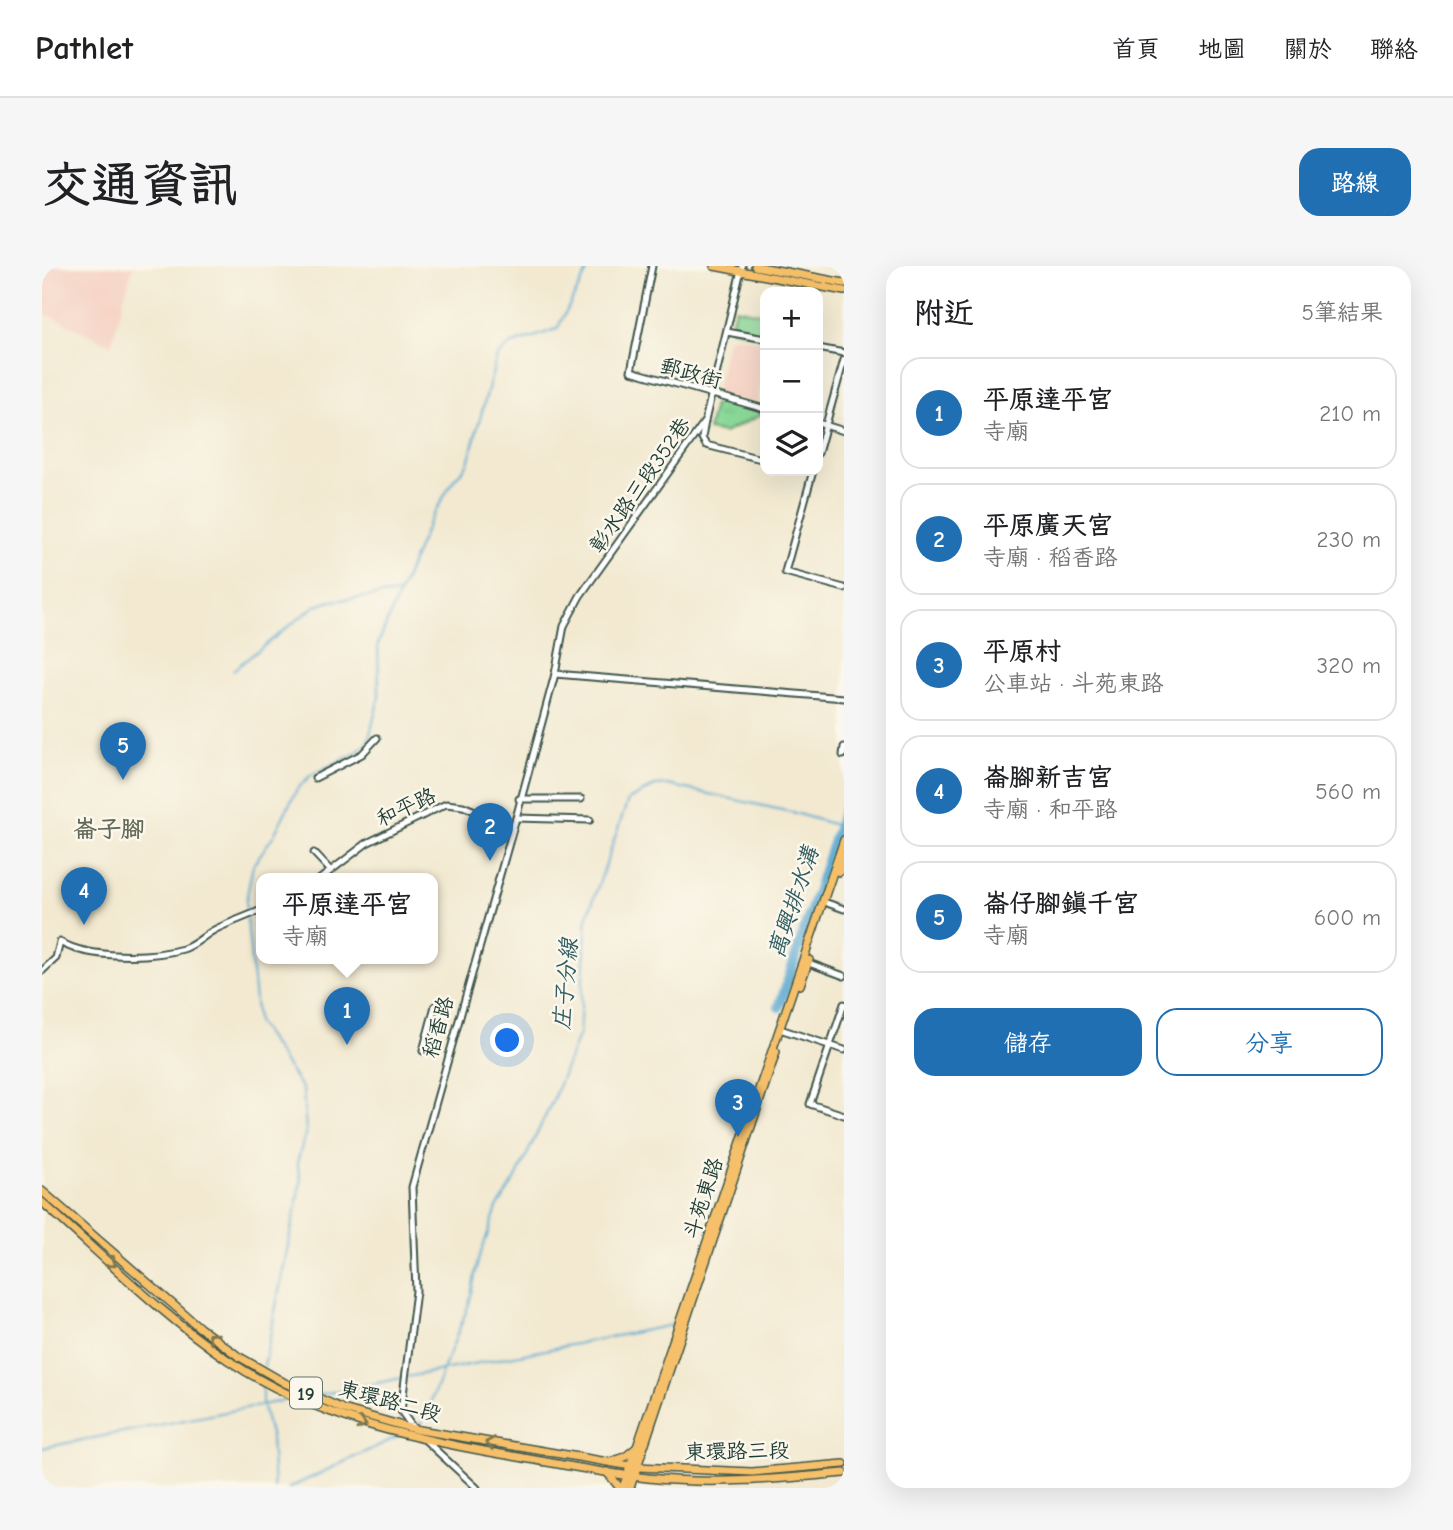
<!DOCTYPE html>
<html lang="zh-TW">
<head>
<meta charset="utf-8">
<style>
	body { margin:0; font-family:"Comic Neue","LXGW WenKai TC",sans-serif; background:#f6f6f6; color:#202124 }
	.controls { position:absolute; right:21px; top:21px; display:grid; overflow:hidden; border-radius:14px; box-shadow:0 7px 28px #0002 }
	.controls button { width:63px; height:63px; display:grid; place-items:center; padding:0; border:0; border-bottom:2px solid #e0e0e0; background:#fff; color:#202124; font:35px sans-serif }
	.you { position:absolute; left:466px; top:775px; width:24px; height:24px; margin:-18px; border:5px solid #fff; border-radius:50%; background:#1a73e8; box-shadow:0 0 0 10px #1a73e833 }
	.badge { display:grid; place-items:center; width:46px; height:46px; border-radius:50%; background:#1f6fb2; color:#fff; font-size:23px; font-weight:700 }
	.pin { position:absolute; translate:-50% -58px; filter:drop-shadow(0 2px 4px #0008) }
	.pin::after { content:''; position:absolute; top:37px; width:24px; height:21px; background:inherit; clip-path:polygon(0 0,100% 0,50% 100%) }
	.popup { position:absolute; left:214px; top:607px; width:182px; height:91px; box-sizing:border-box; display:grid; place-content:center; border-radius:14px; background:#fff; filter:drop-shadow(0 2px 5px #0005); font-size:23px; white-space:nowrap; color:#757577 }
	.popup b { font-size:26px; color:#202124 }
	.popup::after { content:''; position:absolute; left:50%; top:100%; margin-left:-14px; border:14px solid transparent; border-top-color:#fff }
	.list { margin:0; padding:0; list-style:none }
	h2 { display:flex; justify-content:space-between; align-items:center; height:91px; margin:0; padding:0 28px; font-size:30px }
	h2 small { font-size:23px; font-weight:400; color:#757577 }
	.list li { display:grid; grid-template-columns:46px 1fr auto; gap:21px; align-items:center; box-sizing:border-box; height:112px; margin:0 14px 14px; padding:0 14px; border:2px solid #e0e0e0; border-radius:21px }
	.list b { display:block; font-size:26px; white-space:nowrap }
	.list p { margin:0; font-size:23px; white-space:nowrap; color:#757577 }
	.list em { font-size:23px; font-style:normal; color:#757577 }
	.actions { display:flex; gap:14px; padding:21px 28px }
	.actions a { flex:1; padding:16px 0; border:2px solid #1f6fb2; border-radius:21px; text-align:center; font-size:24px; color:#1f6fb2 }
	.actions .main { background:#1f6fb2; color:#fff }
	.icon { flex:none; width:38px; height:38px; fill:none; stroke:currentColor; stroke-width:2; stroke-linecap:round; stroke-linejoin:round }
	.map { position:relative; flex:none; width:802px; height:1222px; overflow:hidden; border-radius:21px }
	header { display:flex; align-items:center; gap:42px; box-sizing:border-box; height:98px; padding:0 35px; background:#fff; border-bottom:2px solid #e0e0e0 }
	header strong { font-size:33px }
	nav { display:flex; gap:38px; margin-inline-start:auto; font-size:24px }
	.intro { display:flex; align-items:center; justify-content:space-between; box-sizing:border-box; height:168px; padding:0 42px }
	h1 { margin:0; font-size:49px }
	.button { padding:18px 32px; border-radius:21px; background:#1f6fb2; color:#fff; font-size:24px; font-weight:700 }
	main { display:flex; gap:42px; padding:0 42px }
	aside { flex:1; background:#fff; border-radius:21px; box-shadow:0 7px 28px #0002 }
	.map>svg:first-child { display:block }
	.built { fill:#f5d2c3 }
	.park { fill:url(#park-tufts); stroke:#548a66; stroke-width:2 }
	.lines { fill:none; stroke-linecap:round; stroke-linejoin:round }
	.stream { stroke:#57a7d1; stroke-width:2 }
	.river { stroke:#57a7d1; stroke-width:10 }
	.minor-casing { stroke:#3f574b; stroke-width:9 }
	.major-casing { stroke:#3f574b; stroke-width:10 }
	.minor { stroke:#fff; stroke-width:5 }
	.major { stroke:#f6c06b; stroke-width:7 }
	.oneway { stroke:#80784d }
	.labels { text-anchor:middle; stroke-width:5; stroke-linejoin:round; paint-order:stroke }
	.shield { fill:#fbf7ec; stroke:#61756b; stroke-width:2 }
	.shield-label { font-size:19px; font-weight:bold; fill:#1f3d34 }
	.street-label { font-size:21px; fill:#1f3d34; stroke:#fbf7ec }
	.water-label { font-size:23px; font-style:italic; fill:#305d63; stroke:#fbf7ec }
	.quarter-label { font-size:24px; font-weight:bold; fill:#626956; stroke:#fbf7ec }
</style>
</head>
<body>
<header>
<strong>Pathlet</strong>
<nav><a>首頁</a><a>地圖</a><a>關於</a><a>聯絡</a></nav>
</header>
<div class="intro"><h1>交通資訊</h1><a class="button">路線</a></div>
<main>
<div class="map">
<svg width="802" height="1222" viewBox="0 0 802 1222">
	<defs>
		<pattern id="park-tufts" width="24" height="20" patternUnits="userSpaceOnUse" patternTransform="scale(1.75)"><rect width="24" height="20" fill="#89d897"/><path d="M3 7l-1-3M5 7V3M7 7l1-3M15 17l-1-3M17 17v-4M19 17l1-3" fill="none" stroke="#76ba83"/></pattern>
	</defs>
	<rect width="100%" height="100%" fill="#fbf7ec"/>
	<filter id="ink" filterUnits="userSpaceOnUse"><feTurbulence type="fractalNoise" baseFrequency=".0143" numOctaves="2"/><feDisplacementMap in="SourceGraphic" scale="14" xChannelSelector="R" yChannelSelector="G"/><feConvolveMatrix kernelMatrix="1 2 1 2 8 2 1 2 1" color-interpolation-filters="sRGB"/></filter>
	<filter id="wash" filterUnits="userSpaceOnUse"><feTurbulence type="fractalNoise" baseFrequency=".00686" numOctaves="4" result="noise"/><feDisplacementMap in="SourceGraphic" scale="28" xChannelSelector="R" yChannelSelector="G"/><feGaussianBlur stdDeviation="1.57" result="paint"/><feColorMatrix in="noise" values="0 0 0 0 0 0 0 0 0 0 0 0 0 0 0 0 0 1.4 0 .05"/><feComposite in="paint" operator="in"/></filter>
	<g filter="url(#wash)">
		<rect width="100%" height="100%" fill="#f2e9d0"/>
		<g class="built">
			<polygon points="0,0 91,0 69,79 0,46"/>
			<polygon points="693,70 723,76 723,98 715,138 678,129 675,123 685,74"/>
		</g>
		<g class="park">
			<polygon points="693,42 723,48 718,70 688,63"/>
			<polygon points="678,136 723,147 682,167 666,164 672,139"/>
		</g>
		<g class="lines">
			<g class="stream">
				<polyline points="191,404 273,340 290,335 356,327"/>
				<polyline points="204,648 204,635 211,599 232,569 255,523 269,509 312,488 326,477 337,431 336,378 386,258 411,215 426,197 455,90 468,79 515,63 548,0"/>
				<polyline points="205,653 215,756 261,824 264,865 255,897 259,915 222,1100"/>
				<polyline points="365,1111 630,1059"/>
				<polyline points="220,1119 220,1137 229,1172 232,1222"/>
				<polyline points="276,1129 360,1112"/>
				<polyline points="373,1160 381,1155 427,1038 436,995 455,942 473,914 510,836 537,768 545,652 586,534 613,520 626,519 749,546 797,560"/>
				<polyline points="0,1182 250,1133"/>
				<polyline points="247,1222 357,1170"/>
			</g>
			<polyline class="river" points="737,741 802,544"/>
		</g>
	</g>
	<g filter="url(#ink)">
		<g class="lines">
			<defs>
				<g id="minor">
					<polyline points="610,0 589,105 723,143"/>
					<polyline points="685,66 723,73"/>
					<polyline points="776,82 802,87"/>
					<polyline points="663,155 660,172 664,179 723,194"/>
					<polyline points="776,157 802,165"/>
					<polyline points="776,187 802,94"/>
					<polyline points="771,205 743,306 802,322"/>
					<polyline points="513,408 802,432"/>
					<polyline points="801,489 802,481"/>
					<polyline points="273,512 320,488 335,472"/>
					<polyline points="477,533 539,533"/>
					<polyline points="474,552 548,554"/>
					<polyline points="272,587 288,604"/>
					<polyline points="278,613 325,577 404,538 421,540 471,561"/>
					<polyline points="782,636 802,643"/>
					<polyline points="764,696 802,710"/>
					<path d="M0,705l14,-13 4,-16c29,17 91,16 123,7 13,-4 21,-14 33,-20 14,-7 30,-12 45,-19"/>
					<polyline points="802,738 768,838 802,849"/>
					<polyline points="738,763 802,784"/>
					<polyline points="381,785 393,740"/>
					<polyline points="371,1162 359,1145 374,1025 370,921 474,552 513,408 522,360 538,330 663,155 700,0"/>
					<polyline points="383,1174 435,1222"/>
				</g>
				<g id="major">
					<polyline points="672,0 802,25"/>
					<polyline points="713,0 802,17"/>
					<polyline points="797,606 802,591"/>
					<polyline points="758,719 767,694"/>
					<polyline points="0,925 158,1062 196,1090 243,1117 301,1143 372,1163 595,1201 710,1206 802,1198"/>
					<path d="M0,936c60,53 119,113 186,158 83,56 176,77 273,94 49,8 98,19 147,24 65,7 131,1 196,-5"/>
					<polyline points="568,1196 583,1191 594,1182"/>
					<polyline points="565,1206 578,1222"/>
					<polyline points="581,1222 802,574"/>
					<polyline points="588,1222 734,786"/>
				</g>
			</defs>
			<use href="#minor" class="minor-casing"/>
			<use href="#major" class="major-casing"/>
			<use href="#minor" class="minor"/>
			<use href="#major" class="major"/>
		</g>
		<defs><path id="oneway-chevron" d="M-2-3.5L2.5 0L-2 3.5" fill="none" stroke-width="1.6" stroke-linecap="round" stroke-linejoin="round" transform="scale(1.75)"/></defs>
		<g class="oneway">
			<use href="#oneway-chevron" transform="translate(70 997) rotate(41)"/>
			<use href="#oneway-chevron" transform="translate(170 1071) rotate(-143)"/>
			<use href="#oneway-chevron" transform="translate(320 1158) rotate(17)"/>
			<use href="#oneway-chevron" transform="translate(448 1177) rotate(-170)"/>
		</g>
	</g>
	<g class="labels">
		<rect class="shield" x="248" y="1111.5" width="32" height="31" rx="5"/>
		<g class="shield-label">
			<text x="264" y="1134">19</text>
		</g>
		<g class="street-label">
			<text transform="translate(649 107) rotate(15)" y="7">郵政街</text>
			<text transform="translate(598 219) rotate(-55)" y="7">彰水路三段352巷</text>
			<text transform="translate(364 541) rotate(-25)" y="7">和平路</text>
			<text transform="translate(396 761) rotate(-74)" y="7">稻香路</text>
			<text transform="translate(661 932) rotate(-72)" y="7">斗苑東路</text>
			<text transform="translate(348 1135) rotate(15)" y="7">東環路二段</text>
			<text transform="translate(695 1185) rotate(-1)" y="7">東環路三段</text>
		</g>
		<g class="water-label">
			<text transform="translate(751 636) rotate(-72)" y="8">萬興排水溝</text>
			<text transform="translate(523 718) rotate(-85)" y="8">庄子分線</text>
		</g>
		<g class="quarter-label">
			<text x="67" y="571">崙子腳</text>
		</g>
	</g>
</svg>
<div class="controls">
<button>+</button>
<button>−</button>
<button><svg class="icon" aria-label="layers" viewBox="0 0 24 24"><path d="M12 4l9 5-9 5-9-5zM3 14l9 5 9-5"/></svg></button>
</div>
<div class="you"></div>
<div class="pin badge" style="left:305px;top:779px">1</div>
<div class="popup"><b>平原達平宮</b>寺廟</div>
<div class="pin badge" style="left:448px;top:595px">2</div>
<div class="pin badge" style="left:696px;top:871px">3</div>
<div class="pin badge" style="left:42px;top:659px">4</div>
<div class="pin badge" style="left:81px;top:514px">5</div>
</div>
<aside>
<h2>附近<small>5筆結果</small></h2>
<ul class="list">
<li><span class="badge">1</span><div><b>平原達平宮</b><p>寺廟</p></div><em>210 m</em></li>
<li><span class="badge">2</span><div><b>平原廣天宮</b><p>寺廟 · 稻香路</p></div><em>230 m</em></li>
<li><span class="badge">3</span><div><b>平原村</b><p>公車站 · 斗苑東路</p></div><em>320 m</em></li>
<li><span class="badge">4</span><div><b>崙腳新吉宮</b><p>寺廟 · 和平路</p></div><em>560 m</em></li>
<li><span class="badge">5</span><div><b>崙仔腳鎮千宮</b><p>寺廟</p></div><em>600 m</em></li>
</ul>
<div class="actions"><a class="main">儲存</a><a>分享</a></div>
</aside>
</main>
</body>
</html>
